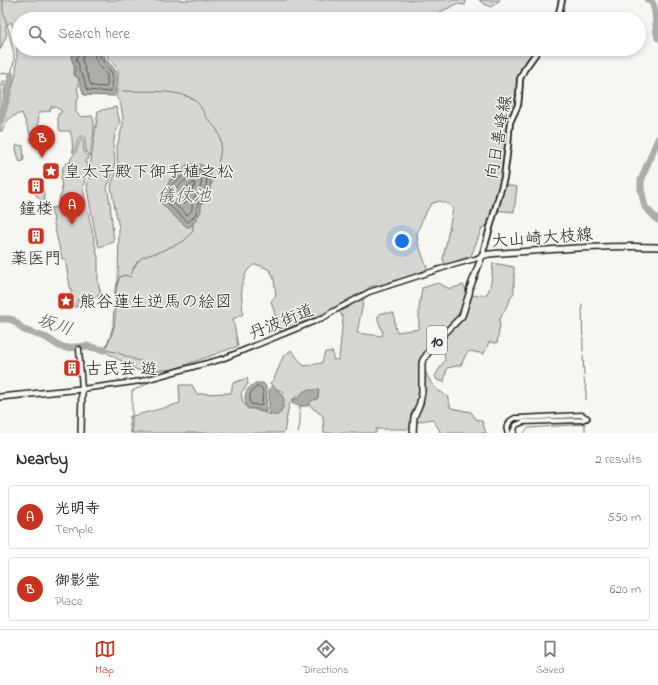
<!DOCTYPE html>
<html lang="en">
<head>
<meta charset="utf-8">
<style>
	body { margin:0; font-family:"Indie Flower","Klee One",sans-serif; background:#f7f7f7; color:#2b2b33 }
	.you { position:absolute; left:402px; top:241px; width:14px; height:14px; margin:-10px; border:3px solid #fff; border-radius:50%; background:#1a73e8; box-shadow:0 0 0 6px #1a73e833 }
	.badge { display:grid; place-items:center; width:26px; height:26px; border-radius:50%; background:#c8321e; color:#fff; font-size:13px; font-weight:700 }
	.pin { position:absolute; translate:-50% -33px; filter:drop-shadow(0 1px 2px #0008) }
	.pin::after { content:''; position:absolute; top:21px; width:14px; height:12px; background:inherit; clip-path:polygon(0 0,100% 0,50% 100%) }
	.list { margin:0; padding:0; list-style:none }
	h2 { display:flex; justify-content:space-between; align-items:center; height:52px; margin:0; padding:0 16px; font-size:17px }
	h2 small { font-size:13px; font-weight:400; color:#7c7c81 }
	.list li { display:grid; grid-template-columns:26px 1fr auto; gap:12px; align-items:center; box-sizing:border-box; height:64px; margin:0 8px 8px; padding:0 8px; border:1px solid #e1e1e2; border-radius:4px }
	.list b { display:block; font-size:15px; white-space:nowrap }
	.list p { margin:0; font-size:13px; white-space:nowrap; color:#7c7c81 }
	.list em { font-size:13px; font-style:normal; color:#7c7c81 }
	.icon { flex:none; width:22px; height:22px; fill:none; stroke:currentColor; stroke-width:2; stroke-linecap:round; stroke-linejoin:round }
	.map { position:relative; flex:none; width:658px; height:433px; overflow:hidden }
	.search { position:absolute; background:#fff; box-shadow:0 2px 6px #0003; left:12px; right:12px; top:12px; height:44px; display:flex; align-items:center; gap:10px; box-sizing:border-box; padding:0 14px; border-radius:22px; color:#7c7c81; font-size:15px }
	.sheet { height:196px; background:#fff }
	nav { display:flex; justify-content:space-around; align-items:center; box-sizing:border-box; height:56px; border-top:1px solid #e1e1e2; background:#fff; font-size:11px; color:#7c7c81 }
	nav a { display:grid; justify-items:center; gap:2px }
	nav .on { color:#c8321e }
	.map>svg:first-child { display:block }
	.green { fill:#d6d6d2; stroke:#797977 }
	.water { fill:#acaca9; stroke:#727271 }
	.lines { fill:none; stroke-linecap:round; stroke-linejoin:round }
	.shore { stroke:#565654; stroke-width:1 }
	.stream { stroke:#727271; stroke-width:1 }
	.river { stroke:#acaca9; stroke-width:7 }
	.tertiary-casing { stroke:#1c1c1c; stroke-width:7 }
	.secondary-casing { stroke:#1c1c1c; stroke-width:8 }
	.primary-casing { stroke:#1c1c1c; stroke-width:8 }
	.tertiary { stroke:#f6f6f2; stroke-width:4 }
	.secondary { stroke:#f6f6f2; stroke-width:4.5 }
	.primary { stroke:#f6f6f2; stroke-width:5 }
	.labels { text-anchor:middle; stroke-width:3; stroke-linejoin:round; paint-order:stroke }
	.shield { fill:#f6f6f2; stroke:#5d5d5c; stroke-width:1 }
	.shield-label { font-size:16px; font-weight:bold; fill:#1c1c1c }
	.street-label { font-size:17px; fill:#1c1c1c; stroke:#f6f6f2 }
	.poi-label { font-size:17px; fill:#1c1c1c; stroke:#f6f6f2; text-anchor:start }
	.water-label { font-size:18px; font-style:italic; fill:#565654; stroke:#f6f6f2 }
</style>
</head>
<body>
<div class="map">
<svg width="658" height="433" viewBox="0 0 658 433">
	<rect width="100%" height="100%" fill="#f6f6f2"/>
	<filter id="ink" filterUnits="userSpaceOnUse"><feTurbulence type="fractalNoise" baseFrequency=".025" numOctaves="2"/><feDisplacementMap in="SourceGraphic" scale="8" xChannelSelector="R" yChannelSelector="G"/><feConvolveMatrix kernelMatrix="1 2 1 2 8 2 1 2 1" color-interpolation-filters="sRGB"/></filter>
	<g filter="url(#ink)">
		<g class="green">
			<path d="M0,0h466l-1,5 -8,-1 -32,15h-406v30h57l-5,8 3,8v10l4,3 1,8 -2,2 2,8 -3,7v9l5,5 11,-1c5,9 -1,30 -2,40l-4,-4 -1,-14 -2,-2h-3c-4,5 -3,12 -7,17l-1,-15 -2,-7h-10l-2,-8v-9l3,-1v-3l-6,-3h-4l-1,4 -11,1 -1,13 2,1 10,1 1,11h-3l-1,4h-16l-1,-8 -8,-21c-12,4 -15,6 -20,18h-2v-12l4,-5 4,-17h2l6,-23 1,-19 -1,-22 -5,-11 -6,4 2,8 -7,16z"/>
			<polygon points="479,0 500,0 491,7 484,4"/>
			<path d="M105,49h431l-17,28 -3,27 -4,8 -6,22v51l11,2 -3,25 -20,-2 -4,13 -8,5 -11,28 -26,9 -2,-6 10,-50 -4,-5 -10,-3 -8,3 -8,13 -6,17 1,9 9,25 -5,5 -36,11 -17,3 -5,11 -7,35 25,3 1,-3 -5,-13v-4l3,-3h13l1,14 2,5 22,-3v-21l3,-20 16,-5 12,6 13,-4c8,12 11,12 24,9 5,-10 5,-20 6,-31l21,4v25l-15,29 1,4 -3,18 -8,-1 -5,12 -14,-3 -4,3 -5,11 -14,3 -3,14 -7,-2 -2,-4 10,-16 -2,-21 -5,-1 -15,17 -2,8 9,18 6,8 11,7 4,12 20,4 5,7 6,2 4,12h-46l-1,-4 -7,-10 -12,2 -13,8h-31v4h-52l-1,-17 -13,-10 -3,-10 -10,-1 -8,10 -5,28h-153l-2,-16c17,-5 34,-8 51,-14l-1,-18h13l5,9 34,-1 2,-10 14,-5 1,6 -7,9 2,10 6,5 23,7 8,-2 4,-21 -10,-4 -4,-5 4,-4 9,-22 8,-7 13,16 18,-3 3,-11h8v8l6,-1 4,-41 -6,-11 -27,13 -30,11 -9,-30 5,-5 -2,-17 -4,-9 -11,-5h-6l-6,6 -6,16 2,27 -10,5 5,27 -67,24h-34l-33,-19c4,-8 8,-16 10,-24 3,-15 -1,-30 4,-45l1,-54 -8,-40 1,-6 6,-14 -1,-21 6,-23v-7l-3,-15 -4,-5 2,-12v-16l-9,-9z"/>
			<path d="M5,84c0,9 -1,19 -5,27v-24l1,-2z"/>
			<polygon points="116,107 120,122 115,134 113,147 115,159 114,170 107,188 110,203 114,242 99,247 96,237 87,189 98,111"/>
			<polygon points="81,138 82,138 83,139 84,152 89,158 89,159 85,160 85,163 88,163 83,189 98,258 98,283 101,294 96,297 80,303 79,300 77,300 77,307 74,307 66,265 66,259 62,259 53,220 54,220 54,217 53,217 51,208 58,207 60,196 62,194 61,178 63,167 67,163 70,163 71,158 76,152"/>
			<polygon points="17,145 23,146 24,160 23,161 20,162 19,160 16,149 16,147"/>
			<polygon points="43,189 45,200 41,201 36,195 35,189"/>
		</g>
		<g class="water">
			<path d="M77,49h22c5,3 5,6 7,11 3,4 7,6 9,10 4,7 1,19 -1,26l-30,-1c-2,-5 -4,-12 -5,-18l-4,-2v-9l-3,-6 -1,-3z"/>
			<path d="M187,164l15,1 4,5 4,2 1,4 -1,13 -9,16v6l-5,9 -6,7h-3l-12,-10 -15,-15 11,-24h3c5,-5 9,-8 13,-14z"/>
			<path d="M256,383h7l2,2 2,5 -1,22 -13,-4 -4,1 -2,-1c-4,-13 -2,-19 9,-25z"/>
			<path d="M272,385c5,3 11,10 12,16 0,2 -1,4 -1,6 -3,8 -6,11 -14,6v-22z"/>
			<path d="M307,390h12l-1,8c-5,3 -7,1 -10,8h-8l-7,-2 -1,-4 7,-3 5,-6z"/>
		</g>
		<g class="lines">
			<g class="shore">
				<path d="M80,49v3l-4,7 3,6v7l4,4 4,14 23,2c3,-4 3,-13 2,-19 -6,-9 -12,-12 -14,-24"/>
				<path d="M85,49v4l-3,6 3,11 2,4 4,11 1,1 14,1 1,-1v-11c-6,-9 -13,-14 -14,-26"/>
				<path d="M191,168l4,2 5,-1 7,8 -1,11 -8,15 -1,7 -1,3 -3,5 -5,4 -18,-16 -5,-6c2,-5 4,-13 9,-17 3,-3 7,-5 10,-8 3,-2 4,-5 7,-7z"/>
				<path d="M191,174l7,1 3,3c2,12 -5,13 -8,23 -2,7 1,9 -6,14l-14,-12 -2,-3 6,-13 11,-9z"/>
				<path d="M194,183l1,2 -7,13 -2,5 -3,1 -5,-5c2,-8 9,-14 16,-16z"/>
				<path d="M257,387h4l2,4 -1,13 -1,2 -10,-2 -1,-1c0,-9 -1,-11 7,-16z"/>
			</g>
			<g class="stream">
				<polyline points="0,74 6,73 11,75 14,61 14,54 9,32 3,11 3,0"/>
				<polyline points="1,82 4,81 10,83"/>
				<path d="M122,91c21,1 48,-2 67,6 10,4 13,13 18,21 3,4 7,7 10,12 4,7 5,15 3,24 -3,14 -1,19 -10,32"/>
				<polyline points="582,304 583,351"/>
				<polyline points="583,355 584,376"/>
				<polyline points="148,378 149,375 144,363 123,355 116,352 104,350 110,337 113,326 115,289 120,277 124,275 131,277 133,269 138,261 143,257 159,252 184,241 193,231 193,223"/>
				<polyline points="584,379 586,389 586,400"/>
				<polyline points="132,433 132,391 147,384 148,381"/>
				<polyline points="298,433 300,422 300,406"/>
				<polyline points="524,433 528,428 585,424 585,433"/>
			</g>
			<g class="river">
				<path d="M648,0l4,2c6,11 2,24 6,36"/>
				<polyline points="0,121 1,119 8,94 11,75"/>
				<polyline points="658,139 647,165 641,181 641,189 645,207 658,220"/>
				<polyline points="0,319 8,319 13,320 24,330 47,338 59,346 67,348 86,346 104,350"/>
			</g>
			<defs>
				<g id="tertiary">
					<polyline points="79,349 82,389 141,381 222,359 325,317 332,312 369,292 446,267 475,259 482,256"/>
					<polyline points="507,428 510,421 515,418 519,418 582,415 587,418"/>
					<polyline points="514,430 516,425 523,422 582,420 587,418"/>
				</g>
				<g id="secondary">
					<polyline points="557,19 559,13 562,0"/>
					<polyline points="482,256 504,178 508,146 509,132 510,122 518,105 519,96 520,79 524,70 539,49"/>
				</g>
				<g id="primary">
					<polyline points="0,397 82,389 81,433"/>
					<polyline points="507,428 508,433"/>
					<path d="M413,433l1,-16 6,-14 2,-11v-29l1,-3 12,-17 27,-27 7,-22 1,-6 12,-32 7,-2c56,-4 113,-9 169,-7"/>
					<polyline points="513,433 514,430"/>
				</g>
			</defs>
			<use href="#tertiary" class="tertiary-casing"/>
			<use href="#secondary" class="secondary-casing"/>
			<use href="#primary" class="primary-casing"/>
			<use href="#tertiary" class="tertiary"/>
			<use href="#secondary" class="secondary"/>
			<use href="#primary" class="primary"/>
		</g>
	</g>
	<defs>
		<symbol id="sight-square" viewBox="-11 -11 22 22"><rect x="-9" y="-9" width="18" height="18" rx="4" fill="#c8321e" stroke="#f6f6f2"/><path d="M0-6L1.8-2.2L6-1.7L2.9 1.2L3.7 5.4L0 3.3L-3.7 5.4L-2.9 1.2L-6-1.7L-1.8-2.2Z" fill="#fff"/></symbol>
		<symbol id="building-square" viewBox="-11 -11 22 22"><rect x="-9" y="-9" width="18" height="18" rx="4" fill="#c8321e" stroke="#f6f6f2"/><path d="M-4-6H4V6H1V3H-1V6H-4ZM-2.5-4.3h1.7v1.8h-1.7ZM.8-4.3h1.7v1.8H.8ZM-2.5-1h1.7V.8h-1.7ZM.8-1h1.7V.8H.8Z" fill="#fff"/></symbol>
	</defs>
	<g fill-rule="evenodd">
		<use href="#sight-square" x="41" y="161" width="20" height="20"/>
		<use href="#building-square" x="26" y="176" width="20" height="20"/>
		<use href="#building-square" x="26" y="226" width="20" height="20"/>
		<use href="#sight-square" x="56" y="291" width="20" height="20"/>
		<use href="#building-square" x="62" y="358" width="20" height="20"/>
	</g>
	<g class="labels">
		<rect class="shield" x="427" y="326" width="20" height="28" rx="3"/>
		<g class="shield-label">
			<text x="437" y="346">10</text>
		</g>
		<g class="street-label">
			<text transform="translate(498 137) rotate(-80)" y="6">向日善峰線</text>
			<text transform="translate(542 237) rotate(-4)" y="6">大山崎大枝線</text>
			<text transform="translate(281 321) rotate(-22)" y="6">丹波街道</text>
		</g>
		<g class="poi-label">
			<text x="64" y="177">皇太子殿下御手植之松</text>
			<text x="36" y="214" text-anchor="middle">鐘楼</text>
			<text x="36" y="264" text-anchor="middle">薬医門</text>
			<text x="79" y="307">熊谷蓮生逆馬の絵図</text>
			<text x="85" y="374">古民芸 遊</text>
		</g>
		<g class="water-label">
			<text x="184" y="201">儀仗池</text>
			<text transform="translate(55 324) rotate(18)" y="6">坂川</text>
		</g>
	</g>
</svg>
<div class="you"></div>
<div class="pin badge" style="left:72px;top:225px">A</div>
<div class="pin badge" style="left:42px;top:158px">B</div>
<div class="search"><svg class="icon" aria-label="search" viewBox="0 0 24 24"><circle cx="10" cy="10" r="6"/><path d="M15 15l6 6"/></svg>Search here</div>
</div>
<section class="sheet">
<h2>Nearby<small>2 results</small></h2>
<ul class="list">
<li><span class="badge">A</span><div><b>光明寺</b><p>Temple</p></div><em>550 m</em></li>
<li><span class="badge">B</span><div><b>御影堂</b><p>Place</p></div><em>620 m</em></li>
</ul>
</section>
<nav>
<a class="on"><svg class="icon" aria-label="map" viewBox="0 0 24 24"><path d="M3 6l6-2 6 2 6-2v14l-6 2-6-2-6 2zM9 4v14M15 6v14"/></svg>Map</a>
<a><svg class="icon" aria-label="directions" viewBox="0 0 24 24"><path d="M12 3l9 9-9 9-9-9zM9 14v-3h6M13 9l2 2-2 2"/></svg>Directions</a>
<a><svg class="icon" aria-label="saved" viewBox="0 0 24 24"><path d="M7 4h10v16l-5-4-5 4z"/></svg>Saved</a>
</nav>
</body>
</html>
